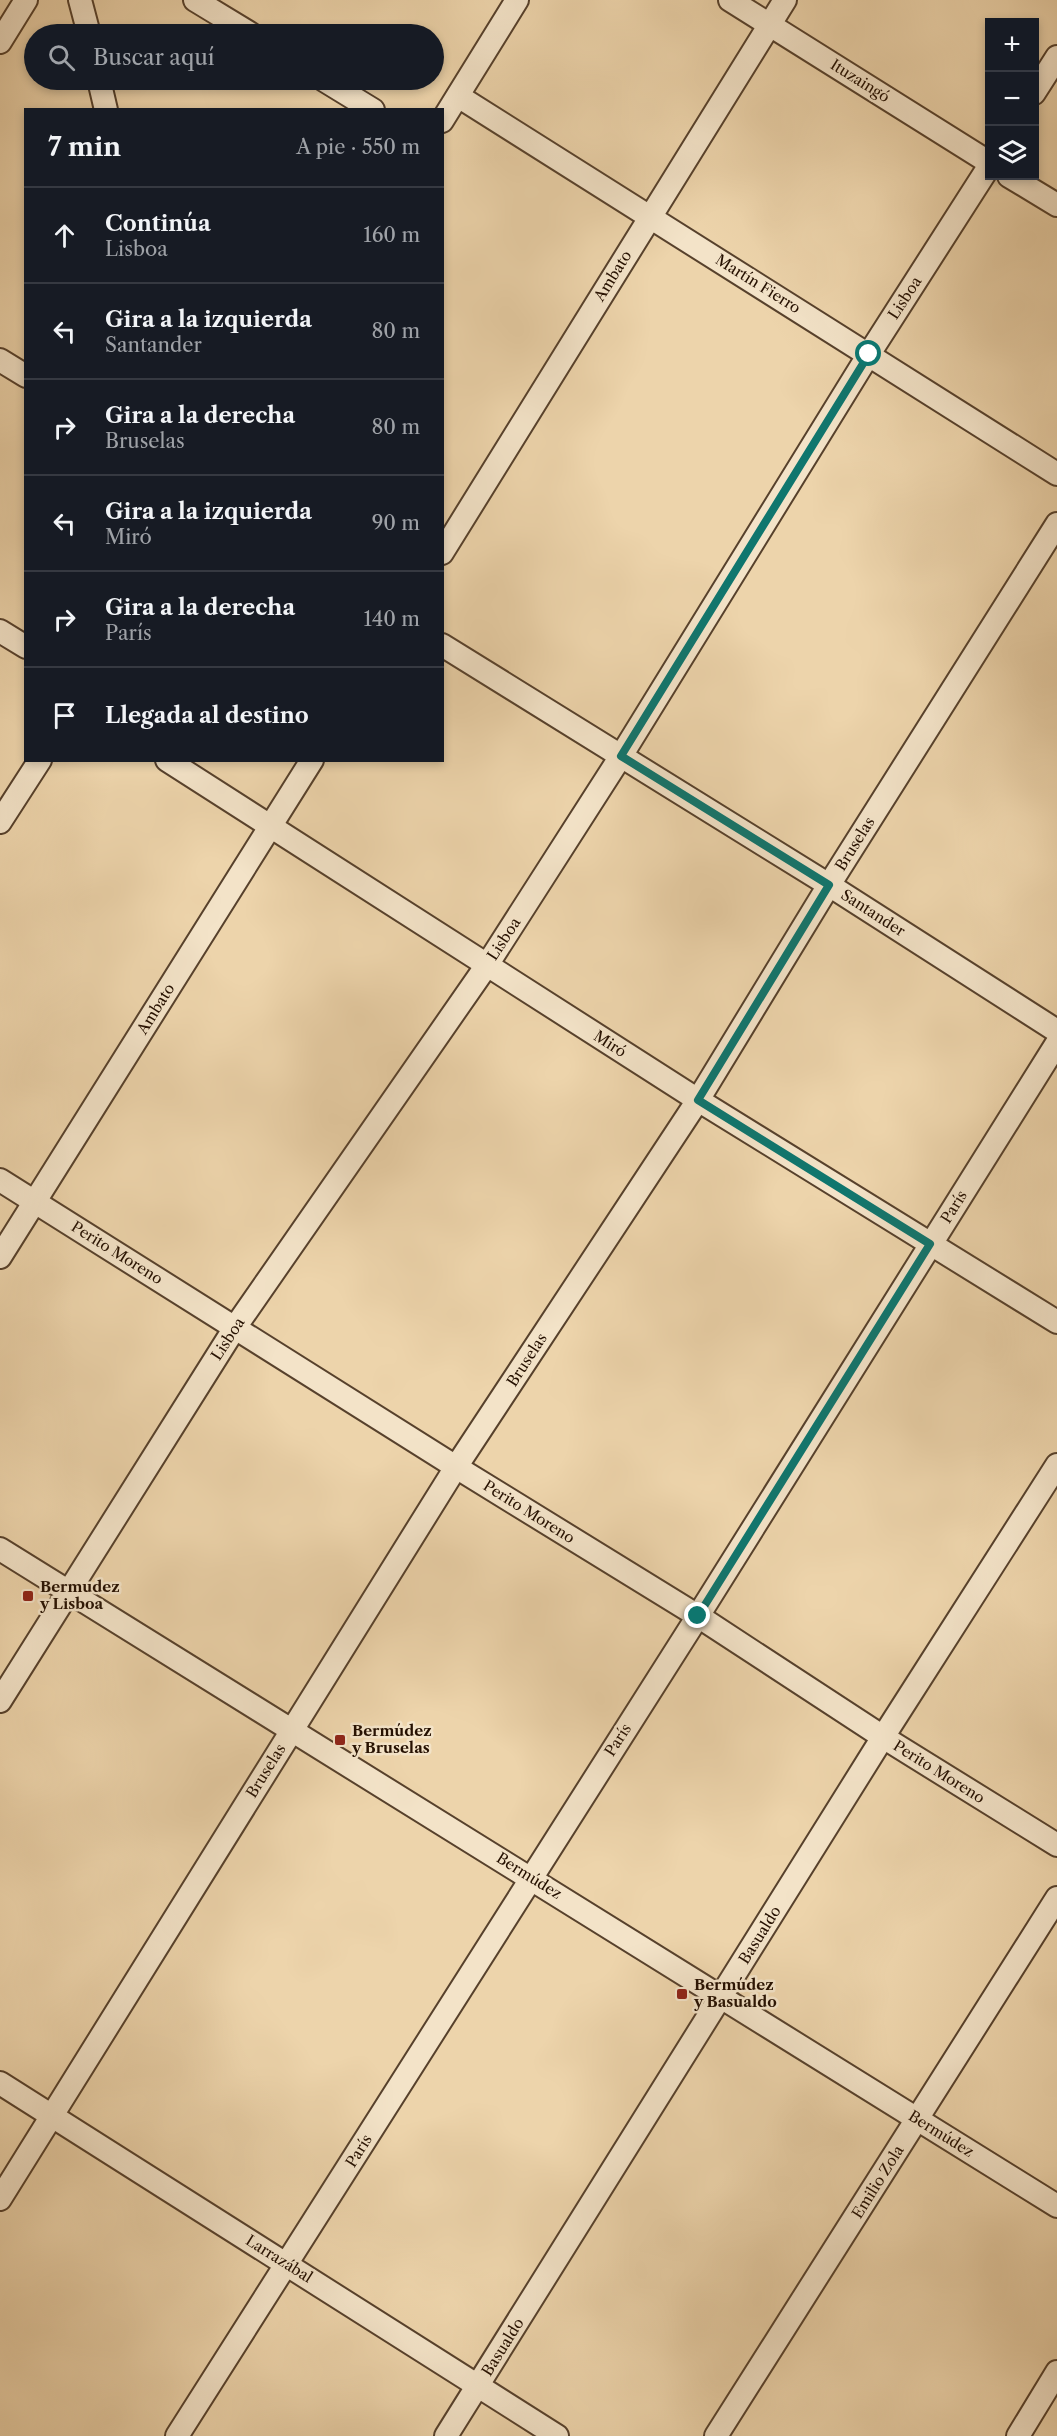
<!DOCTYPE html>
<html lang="es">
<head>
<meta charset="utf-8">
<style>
	body { margin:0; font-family:"Libre Caslon Text",serif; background:#242831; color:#f1f3f6 }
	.controls { position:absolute; right:18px; top:18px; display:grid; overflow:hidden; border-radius:0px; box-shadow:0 3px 9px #0003 }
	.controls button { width:54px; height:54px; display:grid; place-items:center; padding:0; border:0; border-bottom:2px solid #363941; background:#171b24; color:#f1f3f6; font:30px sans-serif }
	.stop { position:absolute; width:18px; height:18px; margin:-14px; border:4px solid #0f766e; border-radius:50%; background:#fff }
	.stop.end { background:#0f766e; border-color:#fff; box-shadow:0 2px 6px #0008 }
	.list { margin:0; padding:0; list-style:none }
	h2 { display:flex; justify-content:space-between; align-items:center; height:78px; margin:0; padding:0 24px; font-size:26px }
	h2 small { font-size:20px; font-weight:400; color:#9ea1a6 }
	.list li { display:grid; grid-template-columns:39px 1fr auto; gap:18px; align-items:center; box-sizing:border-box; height:96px; padding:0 24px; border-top:2px solid #363941 }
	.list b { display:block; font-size:22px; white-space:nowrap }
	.list p { margin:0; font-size:20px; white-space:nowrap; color:#9ea1a6 }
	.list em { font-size:20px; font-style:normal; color:#9ea1a6 }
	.icon { flex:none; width:33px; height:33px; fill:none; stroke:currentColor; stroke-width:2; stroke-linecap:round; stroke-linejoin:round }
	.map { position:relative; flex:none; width:1057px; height:2436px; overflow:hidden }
	.search { position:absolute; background:#171b24; box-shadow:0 3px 9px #0003; left:24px; top:24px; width:420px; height:66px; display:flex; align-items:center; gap:15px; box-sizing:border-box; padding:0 21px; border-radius:33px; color:#9ea1a6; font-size:22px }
	.panel { position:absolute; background:#171b24; box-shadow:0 3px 9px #0003; left:24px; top:108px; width:420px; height:654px; border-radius:0px }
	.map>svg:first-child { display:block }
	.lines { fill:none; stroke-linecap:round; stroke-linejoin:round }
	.minor-casing { stroke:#57412c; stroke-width:26 }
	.minor { stroke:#f3e3c8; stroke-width:22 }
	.route { stroke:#0f766e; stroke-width:8 }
	.poi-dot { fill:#8f2418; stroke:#f3e3c8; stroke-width:2 }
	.labels { text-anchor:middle; stroke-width:5; stroke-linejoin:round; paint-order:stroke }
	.street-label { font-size:15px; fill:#251001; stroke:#f3e3c8 }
	.poi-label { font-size:15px; font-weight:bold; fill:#251001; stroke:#f3e3c8; text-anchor:start }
</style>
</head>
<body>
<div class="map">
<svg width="1057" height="2436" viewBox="0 0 1057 2436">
	<rect width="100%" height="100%" fill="#edd4ab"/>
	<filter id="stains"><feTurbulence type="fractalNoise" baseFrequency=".00333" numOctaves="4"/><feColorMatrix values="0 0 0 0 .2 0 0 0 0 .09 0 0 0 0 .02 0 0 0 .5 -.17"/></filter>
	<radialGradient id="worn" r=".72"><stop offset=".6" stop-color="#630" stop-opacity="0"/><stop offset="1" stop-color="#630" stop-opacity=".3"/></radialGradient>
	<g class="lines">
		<defs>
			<g id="minor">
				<polyline points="80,0 89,34"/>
				<polyline points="195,0 251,34"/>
				<polyline points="730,0 990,163"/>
				<polyline points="0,42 26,0"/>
				<polyline points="99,80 106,110"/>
				<polyline points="324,80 373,110"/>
				<polyline points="1034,93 1057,57"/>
				<polyline points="458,96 1057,474"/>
				<polyline points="442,121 517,0"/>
				<polyline points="1009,176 1057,205"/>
				<polyline points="0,360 26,376"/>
				<polyline points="442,553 785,0"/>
				<polyline points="0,631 26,647"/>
				<polyline points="442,645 829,885 1057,1031"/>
				<polyline points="167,760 698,1100 1057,1322"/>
				<polyline points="0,822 40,760"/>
				<polyline points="0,1180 456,1467 698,1616 883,1737 1057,1845"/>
				<polyline points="0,1257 312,760"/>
				<polyline points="0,1549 1057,2206"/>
				<polyline points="0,1701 236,1326 487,965 621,756 869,354 990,165"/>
				<polyline points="0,2083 557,2436"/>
				<polyline points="0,2199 456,1467 698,1100 829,885 1057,524"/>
				<polyline points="177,2436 698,1616 1057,1043"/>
				<polyline points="446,2436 883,1737 1057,1465"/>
				<polyline points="716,2436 1057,1898"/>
				<polyline points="1018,2436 1057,2372"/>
			</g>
		</defs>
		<use href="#minor" class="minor-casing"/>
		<use href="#minor" class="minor"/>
	</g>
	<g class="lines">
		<polyline class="route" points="698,1616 930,1244 698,1100 829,885 621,756 869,354"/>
	</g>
	<g class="poi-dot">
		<rect x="22" y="1590" width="12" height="12" rx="3"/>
		<rect x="334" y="1734" width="12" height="12" rx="3"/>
		<rect x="676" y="1988" width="12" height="12" rx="3"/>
	</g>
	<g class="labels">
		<g class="street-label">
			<text transform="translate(860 81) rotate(32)" y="5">Ituzaingó</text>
			<text transform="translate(613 276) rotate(-58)" y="5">Ambato</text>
			<text transform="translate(758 284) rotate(32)" y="5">Martín Fierro</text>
			<text transform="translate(905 298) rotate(-57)" y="5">Lisboa</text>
			<text transform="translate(855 844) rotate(-58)" y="5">Bruselas</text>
			<text transform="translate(873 913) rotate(33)" y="5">Santander</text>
			<text transform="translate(504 939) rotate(-57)" y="5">Lisboa</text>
			<text transform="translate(156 1009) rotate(-58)" y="5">Ambato</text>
			<text transform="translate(610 1044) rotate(33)" y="5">Miró</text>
			<text transform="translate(954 1207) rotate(-58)" y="5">París</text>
			<text transform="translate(117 1253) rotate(32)" y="5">Perito Moreno</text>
			<text transform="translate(228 1339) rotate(-57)" y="5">Lisboa</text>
			<text transform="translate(527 1360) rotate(-57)" y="5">Bruselas</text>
			<text transform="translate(529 1512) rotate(32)" y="5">Perito Moreno</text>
			<text transform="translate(618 1740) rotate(-57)" y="5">París</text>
			<text transform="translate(266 1771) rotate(-58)" y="5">Bruselas</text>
			<text transform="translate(939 1772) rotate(32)" y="5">Perito Moreno</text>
			<text transform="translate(529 1876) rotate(32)" y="5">Bermúdez</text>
			<text transform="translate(760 1935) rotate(-58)" y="5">Basualdo</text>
			<text transform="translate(941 2134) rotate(32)" y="5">Bermúdez</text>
			<text transform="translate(359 2151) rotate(-58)" y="5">París</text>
			<text transform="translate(878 2182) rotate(-58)" y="5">Emilio Zola</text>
			<text transform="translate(279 2259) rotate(32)" y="5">Larrazábal</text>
			<text transform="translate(503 2347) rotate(-58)" y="5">Basualdo</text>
		</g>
		<g class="poi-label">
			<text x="40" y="1592">Bermudez<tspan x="40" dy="17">y Lisboa</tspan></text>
			<text x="352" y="1736">Bermúdez<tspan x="352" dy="17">y Bruselas</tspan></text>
			<text x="694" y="1990">Bermúdez<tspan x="694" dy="17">y Basualdo</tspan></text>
		</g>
	</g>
	<rect width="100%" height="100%" filter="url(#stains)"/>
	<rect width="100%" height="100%" fill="url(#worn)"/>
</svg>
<div class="controls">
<button>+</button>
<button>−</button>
<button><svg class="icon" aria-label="layers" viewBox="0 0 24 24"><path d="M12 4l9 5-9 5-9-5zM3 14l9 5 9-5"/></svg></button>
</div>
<div class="stop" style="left:869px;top:354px"></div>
<div class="stop end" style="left:698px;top:1616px"></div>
<div class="search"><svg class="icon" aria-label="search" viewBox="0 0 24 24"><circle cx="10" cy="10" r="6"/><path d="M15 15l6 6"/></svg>Buscar aquí</div>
<section class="panel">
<h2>7 min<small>A pie · 550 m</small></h2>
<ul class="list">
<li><svg class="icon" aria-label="ahead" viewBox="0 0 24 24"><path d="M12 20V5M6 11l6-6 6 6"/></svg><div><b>Continúa</b><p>Lisboa</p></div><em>160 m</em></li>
<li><svg class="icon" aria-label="left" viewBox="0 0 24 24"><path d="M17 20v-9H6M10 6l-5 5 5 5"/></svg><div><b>Gira a la izquierda</b><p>Santander</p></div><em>80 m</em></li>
<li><svg class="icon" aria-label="right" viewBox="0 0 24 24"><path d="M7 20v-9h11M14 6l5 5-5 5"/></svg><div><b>Gira a la derecha</b><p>Bruselas</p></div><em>80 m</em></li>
<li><svg class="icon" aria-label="left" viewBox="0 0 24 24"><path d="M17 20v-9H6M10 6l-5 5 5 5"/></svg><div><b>Gira a la izquierda</b><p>Miró</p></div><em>90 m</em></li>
<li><svg class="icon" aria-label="right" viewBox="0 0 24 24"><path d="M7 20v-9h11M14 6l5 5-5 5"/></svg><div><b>Gira a la derecha</b><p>París</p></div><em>140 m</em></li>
<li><svg class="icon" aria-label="arrive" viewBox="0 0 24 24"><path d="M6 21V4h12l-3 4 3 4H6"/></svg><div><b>Llegada al destino</b></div></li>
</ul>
</section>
</div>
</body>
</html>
